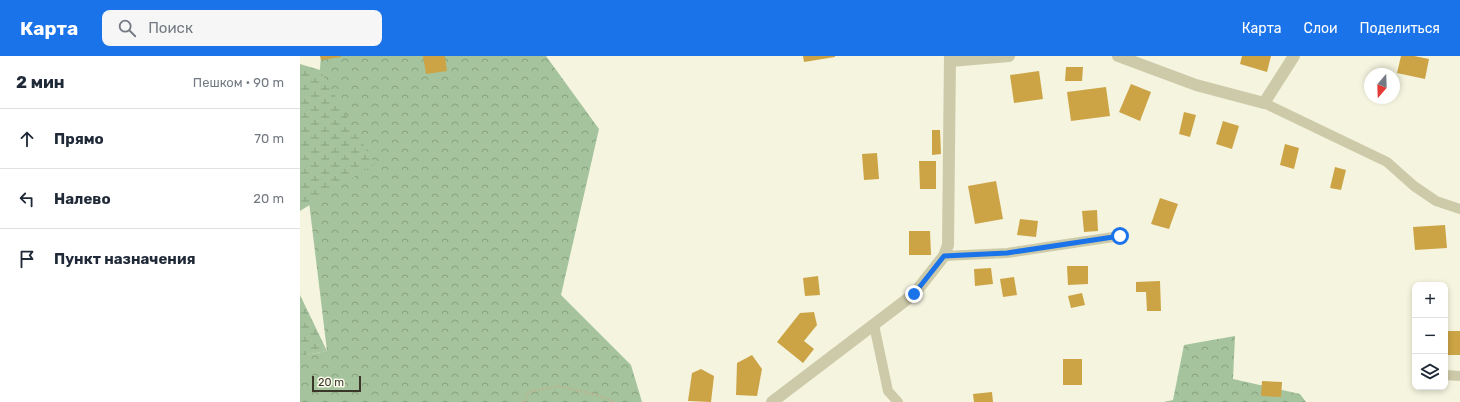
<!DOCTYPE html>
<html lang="ru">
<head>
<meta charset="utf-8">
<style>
	body { margin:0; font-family:Rubik,sans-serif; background:#f6f6f7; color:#1f2937 }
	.controls { position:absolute; right:12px; bottom:12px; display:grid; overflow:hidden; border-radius:8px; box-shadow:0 2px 6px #0003 }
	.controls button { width:36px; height:36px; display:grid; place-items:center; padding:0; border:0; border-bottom:1px solid #e0e1e3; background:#fff; color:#1f2937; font:20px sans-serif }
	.compass { position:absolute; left:1064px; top:12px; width:36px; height:36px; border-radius:50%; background:#fff; box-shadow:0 2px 6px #0003; rotate:199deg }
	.scale { position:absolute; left:12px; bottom:10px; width:49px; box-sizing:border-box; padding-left:4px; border:2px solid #3a3729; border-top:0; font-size:11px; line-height:14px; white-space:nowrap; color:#3a3729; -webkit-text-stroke:3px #fbfbec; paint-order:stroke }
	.stop { position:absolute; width:12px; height:12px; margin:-9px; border:3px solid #1a73e8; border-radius:50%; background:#fff }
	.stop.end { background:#1a73e8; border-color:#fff; box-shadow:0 1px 4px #0008 }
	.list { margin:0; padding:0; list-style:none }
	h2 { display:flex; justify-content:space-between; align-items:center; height:52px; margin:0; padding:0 16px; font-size:17px }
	h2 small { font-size:13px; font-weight:400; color:#747a83 }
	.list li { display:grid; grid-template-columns:26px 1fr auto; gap:12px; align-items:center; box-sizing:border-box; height:60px; padding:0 16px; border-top:1px solid #e0e1e3 }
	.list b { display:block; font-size:15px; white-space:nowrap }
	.list em { font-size:13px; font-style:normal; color:#747a83 }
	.icon { flex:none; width:22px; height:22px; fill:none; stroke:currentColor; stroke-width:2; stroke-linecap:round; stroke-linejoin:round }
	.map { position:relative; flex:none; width:1160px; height:346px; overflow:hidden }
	header { display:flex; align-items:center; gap:24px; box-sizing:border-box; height:56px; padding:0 20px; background:#1a73e8; color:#fff }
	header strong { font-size:19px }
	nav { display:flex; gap:22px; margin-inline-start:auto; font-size:14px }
	.search { width:280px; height:36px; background:#f6f6f7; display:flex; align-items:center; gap:10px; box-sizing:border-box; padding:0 14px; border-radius:8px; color:#747a83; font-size:15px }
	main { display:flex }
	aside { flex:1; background:#fff }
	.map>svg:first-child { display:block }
	.forest { fill:url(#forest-crowns) }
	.wetland { fill:url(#wetland-marsh) }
	.building { fill:#cca445 }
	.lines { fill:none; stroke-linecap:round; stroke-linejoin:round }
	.path { stroke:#b9b593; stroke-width:2.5; stroke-dasharray:2 2; stroke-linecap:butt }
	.lane { stroke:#cdcaa9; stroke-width:10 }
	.street { stroke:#cdcaa9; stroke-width:12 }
	.route { stroke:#1a73e8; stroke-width:5 }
</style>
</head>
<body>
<header>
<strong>Карта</strong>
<div class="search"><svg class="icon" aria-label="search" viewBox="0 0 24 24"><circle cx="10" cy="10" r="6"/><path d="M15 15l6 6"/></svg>Поиск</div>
<nav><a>Карта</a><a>Слои</a><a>Поделиться</a></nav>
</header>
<main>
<aside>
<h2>2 мин<small>Пешком · 90 m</small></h2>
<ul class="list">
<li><svg class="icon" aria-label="ahead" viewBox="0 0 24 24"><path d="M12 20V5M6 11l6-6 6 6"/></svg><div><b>Прямо</b></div><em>70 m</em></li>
<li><svg class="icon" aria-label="left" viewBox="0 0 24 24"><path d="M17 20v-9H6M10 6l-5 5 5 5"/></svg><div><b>Налево</b></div><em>20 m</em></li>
<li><svg class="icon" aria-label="arrive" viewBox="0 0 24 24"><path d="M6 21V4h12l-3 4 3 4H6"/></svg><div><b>Пункт назначения</b></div></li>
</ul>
</aside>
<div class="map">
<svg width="1160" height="346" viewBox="0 0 1160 346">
	<defs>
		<pattern id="forest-crowns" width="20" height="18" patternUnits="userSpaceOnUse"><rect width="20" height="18" fill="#a5c49d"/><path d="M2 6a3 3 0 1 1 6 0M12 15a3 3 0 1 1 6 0" fill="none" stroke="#87a080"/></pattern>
		<pattern id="wetland-marsh" width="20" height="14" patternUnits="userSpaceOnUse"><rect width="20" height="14" fill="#a5c49d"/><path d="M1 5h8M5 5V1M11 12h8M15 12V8" fill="none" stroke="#87a080"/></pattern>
	</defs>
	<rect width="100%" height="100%" fill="#f4f4df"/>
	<g class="forest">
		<polygon points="21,0 246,0 299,73 261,239 331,309 342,346 0,346 0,300 27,295 9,146"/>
		<polygon points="935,280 933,323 1000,338 1006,346 864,346 873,344 884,289"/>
	</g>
	<g class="wetland">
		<polygon points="0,8 20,14 75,108 0,155"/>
		<polygon points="0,239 27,295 0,300"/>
	</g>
	<g class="building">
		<polygon points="20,0 41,0 41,1 21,4"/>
		<polygon points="123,0 145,0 147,15 126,18"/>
		<polygon points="503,0 535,0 535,1 504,6"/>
		<polygon points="942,0 971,0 967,16 940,8"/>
		<polygon points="1101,0 1114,0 1129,3 1125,23 1097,17"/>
		<polygon points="766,11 783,11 782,25 765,25"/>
		<polygon points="739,15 743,43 714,47 710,19"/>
		<polygon points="831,28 851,36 840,65 819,56"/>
		<polygon points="806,31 810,60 771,65 767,36"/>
		<polygon points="884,56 896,59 890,81 879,78"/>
		<polygon points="923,65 939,70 932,93 916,88"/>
		<polygon points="632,74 640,74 641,98 632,99"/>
		<polygon points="985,88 999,92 994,113 980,109"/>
		<polygon points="577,97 579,123 564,124 562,98"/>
		<polygon points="619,105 636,105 636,133 620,133"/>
		<polygon points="1035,111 1046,114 1041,134 1030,132"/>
		<polygon points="696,125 703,163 675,168 668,130"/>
		<polygon points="860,142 878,148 869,173 851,168"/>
		<polygon points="797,154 798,175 784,176 782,155"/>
		<polygon points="720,163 738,165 736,181 717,179"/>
		<polygon points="1145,169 1147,192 1115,194 1113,171"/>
		<polygon points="609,175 630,175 631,199 609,199"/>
		<polygon points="767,210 788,210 788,228 768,229"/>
		<polygon points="691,212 693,228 675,230 674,213"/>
		<polygon points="518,220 520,239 505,240 503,222"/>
		<polygon points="714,221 717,239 703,241 700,223"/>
		<polygon points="860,225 861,255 847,255 846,236 836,236 836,226"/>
		<polygon points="782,237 785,249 771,252 768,240"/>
		<polygon points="514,256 517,269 504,285 514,293 503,307 477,286 500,257"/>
		<rect x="1145" y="275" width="15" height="24"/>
		<polygon points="452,299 462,313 457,340 436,339 437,307"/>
		<rect x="763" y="303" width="19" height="26"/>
		<polygon points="401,313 414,320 411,346 388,345 392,317"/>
		<polygon points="962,325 982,326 981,341 961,340"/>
		<polygon points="692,336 693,346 674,346 673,338"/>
	</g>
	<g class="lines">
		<polyline class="path" points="224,346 229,336 258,330 293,338 315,346"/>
		<g class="lane">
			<polyline points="964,47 1087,106 1114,130 1136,145 1160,153"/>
			<polyline points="644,200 707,197 820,180"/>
			<polyline points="574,269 588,335 598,346"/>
			<polyline points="1145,319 1160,320"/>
		</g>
		<g class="street">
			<polyline points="818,0 896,29 964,47 994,0"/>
			<polyline points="650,5 709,0"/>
			<polyline points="472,346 614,238 644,200 648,189 650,0"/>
		</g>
	</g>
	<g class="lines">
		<polyline class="route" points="614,238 644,200 707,197 820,180"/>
	</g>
</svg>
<div class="controls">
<button>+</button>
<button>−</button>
<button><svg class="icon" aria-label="layers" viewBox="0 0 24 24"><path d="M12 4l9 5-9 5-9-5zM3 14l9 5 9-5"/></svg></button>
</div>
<svg class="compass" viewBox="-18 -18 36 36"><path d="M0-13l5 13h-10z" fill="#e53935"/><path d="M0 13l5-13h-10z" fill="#747a83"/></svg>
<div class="scale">20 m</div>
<div class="stop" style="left:820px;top:180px"></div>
<div class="stop end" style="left:614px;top:238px"></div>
</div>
</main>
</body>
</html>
